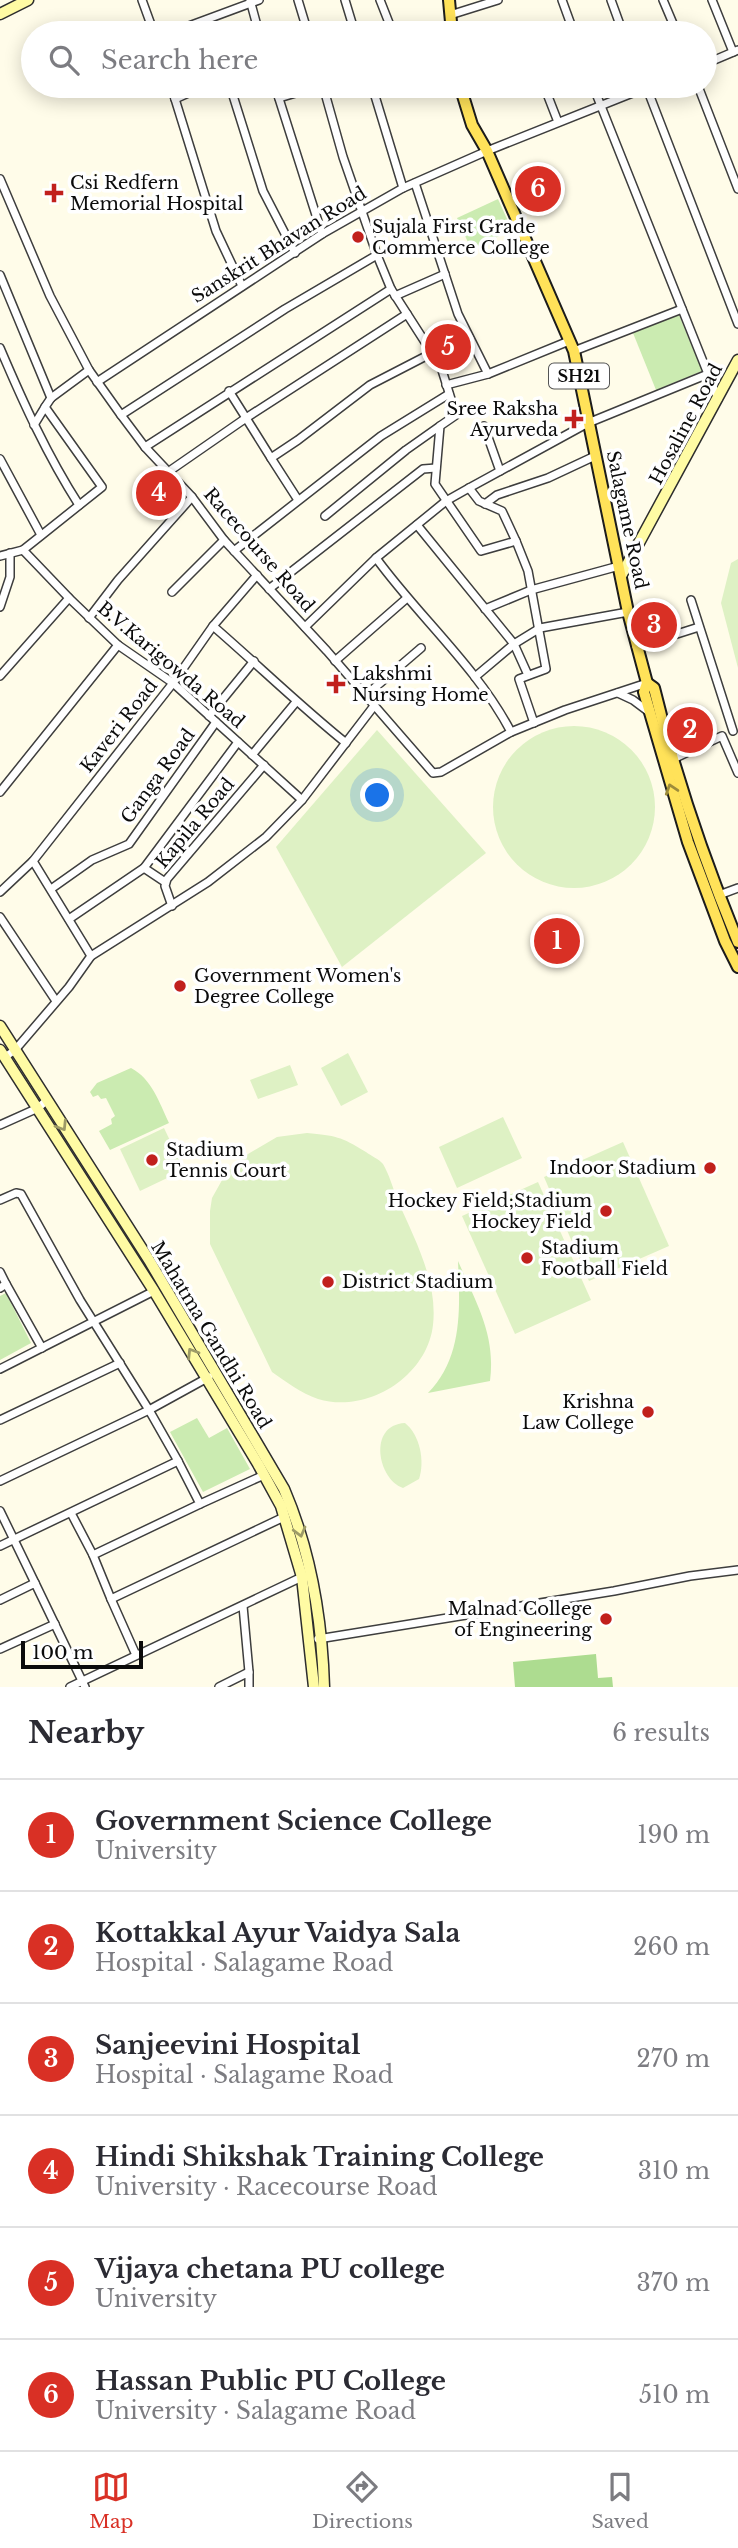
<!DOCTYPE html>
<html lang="en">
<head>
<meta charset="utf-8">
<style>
	body { margin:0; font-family:"Libre Baskerville",serif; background:#f2f2f3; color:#2b2b33 }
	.scale { position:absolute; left:21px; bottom:18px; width:122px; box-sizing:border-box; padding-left:7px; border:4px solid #0b0b0b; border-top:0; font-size:19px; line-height:24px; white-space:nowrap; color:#0b0b0b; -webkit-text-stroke:5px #fff; paint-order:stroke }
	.you { position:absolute; left:378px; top:796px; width:24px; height:24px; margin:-18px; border:5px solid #fff; border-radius:50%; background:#1a73e8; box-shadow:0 0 0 10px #1a73e833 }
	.badge { display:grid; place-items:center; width:46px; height:46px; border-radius:50%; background:#d93025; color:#fff; font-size:23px; font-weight:700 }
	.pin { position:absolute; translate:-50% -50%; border:4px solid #fff; box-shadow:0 2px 7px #0006 }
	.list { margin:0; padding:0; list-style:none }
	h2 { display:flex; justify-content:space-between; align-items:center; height:91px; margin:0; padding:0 28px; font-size:30px }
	h2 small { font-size:23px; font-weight:400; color:#7c7c81 }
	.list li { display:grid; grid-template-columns:46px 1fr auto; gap:21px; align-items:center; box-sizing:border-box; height:112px; padding:0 28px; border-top:2px solid #e1e1e2 }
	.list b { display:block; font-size:26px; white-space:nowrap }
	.list p { margin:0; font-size:23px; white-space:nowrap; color:#7c7c81 }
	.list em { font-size:23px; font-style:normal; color:#7c7c81 }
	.icon { flex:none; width:38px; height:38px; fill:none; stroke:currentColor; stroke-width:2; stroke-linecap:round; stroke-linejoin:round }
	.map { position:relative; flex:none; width:738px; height:1687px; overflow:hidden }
	.search { position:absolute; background:#fff; box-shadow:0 4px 18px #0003; left:21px; right:21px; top:21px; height:77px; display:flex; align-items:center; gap:18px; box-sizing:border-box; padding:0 24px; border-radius:38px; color:#7c7c81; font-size:26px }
	.sheet { height:763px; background:#fff }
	nav { display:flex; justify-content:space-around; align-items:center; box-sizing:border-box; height:98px; border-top:2px solid #e1e1e2; background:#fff; font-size:19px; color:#7c7c81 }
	nav a { display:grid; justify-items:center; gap:4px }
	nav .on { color:#d93025 }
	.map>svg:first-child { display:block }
	.green { fill:#cbebb1 }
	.forest { fill:#addc90 }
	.pitch { fill:#def1c4 }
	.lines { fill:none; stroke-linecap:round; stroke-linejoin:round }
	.street-casing { stroke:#3e3e3e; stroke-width:10 }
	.secondary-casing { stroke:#2d2d2d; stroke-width:13 }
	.primary-casing { stroke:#1c1c1c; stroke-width:14 }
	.street { stroke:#fff; stroke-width:7 }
	.secondary { stroke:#fffba4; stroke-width:10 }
	.primary { stroke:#ffe259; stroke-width:10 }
	.oneway { stroke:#9d8c3a }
	.oneway2 { stroke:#9d9b67 }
	.poi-dot { fill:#c1201d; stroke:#fff; stroke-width:2.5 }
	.labels { text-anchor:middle; stroke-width:7; stroke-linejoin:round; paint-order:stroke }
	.shield { fill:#fff; stroke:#545454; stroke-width:2 }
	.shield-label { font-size:16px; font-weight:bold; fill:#0b0b0b }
	.poi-label { font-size:18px; fill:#0b0b0b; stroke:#fff; text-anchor:start }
	.street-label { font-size:18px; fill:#0b0b0b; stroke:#fff }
</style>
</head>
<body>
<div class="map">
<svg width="738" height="1687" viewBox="0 0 738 1687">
	<rect width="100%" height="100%" fill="#fffce9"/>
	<g class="green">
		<polygon points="498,199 512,230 471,249 457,218"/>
		<polygon points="679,315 702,371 656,390 633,333"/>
		<path d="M131,1068c21,11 28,34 38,55l-59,27 -11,-19 13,-7 -1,-5 4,-3 -9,-18 -5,1 -3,-4 -5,2 -3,-5 7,-9z"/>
		<path d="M458,1261c18,42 38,73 32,120l-62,12c35,-36 32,-85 30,-132z"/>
		<polygon points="6,1293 31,1343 0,1360 0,1296"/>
		<polygon points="197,1418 209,1438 227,1428 250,1469 203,1492 170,1432"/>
	</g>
	<polygon class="forest" points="596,1654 598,1678 612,1677 613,1687 515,1687 513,1662"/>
	<g class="pitch">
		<polygon points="738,559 738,668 721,603 731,563"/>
		<circle cx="574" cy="807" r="81"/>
		<polygon points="377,730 486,853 342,967 276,847"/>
		<polygon points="348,1053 368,1092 341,1106 321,1068"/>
		<polygon points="290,1065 298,1085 258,1099 250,1080"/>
		<polygon points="503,1117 522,1158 457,1188 439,1147"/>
		<polygon points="164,1128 184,1170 140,1191 120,1149"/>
		<path d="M307,1133c29,3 33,3 59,19 5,4 13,7 17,12 6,10 10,24 14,35 17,39 41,82 36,126 -6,52 -66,89 -115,74 -17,-6 -32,-17 -46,-27l-62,-128v-33l2,-13 14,-25 22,-19 29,-17z"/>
		<polygon points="623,1142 669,1246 589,1281 544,1177"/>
		<polygon points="538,1182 591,1300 515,1334 462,1216"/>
		<path d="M405,1423c15,12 20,38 14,56l-16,9c-25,-8 -36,-63 2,-65z"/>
	</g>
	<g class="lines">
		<defs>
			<g id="street">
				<polyline points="142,0 154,33"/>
				<polyline points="250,0 259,33"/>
				<polyline points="298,0 308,33"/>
				<polyline points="345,0 355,33"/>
				<polyline points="380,0 393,33"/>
				<polyline points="562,0 574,33"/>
				<polyline points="611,0 623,33"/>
				<polyline points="663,0 677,33"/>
				<polyline points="712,0 733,52"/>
				<polyline points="450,15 498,0"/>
				<polyline points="207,20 212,33"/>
				<polyline points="170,33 259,0"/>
				<polyline points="705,64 738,50"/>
				<polyline points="171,86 216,231 242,286"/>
				<polyline points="230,86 263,191 295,253"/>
				<polyline points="275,86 322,234"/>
				<polyline points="323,86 343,157 377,255 391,289 441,367 456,415 440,426 435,484 481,551 516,541 528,571 546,669 519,679 534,723"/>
				<polyline points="372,86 403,188"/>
				<polyline points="544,86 558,122"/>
				<polyline points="593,86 718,399"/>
				<polyline points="646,86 738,324"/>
				<polyline points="698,86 738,189"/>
				<polyline points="279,98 319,86"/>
				<polyline points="175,99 204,86"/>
				<polyline points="0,179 50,296 89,370 121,415 145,447 192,497 224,540 327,651 433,773 441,772 511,732 565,710 647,683"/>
				<polyline points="415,183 458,314 488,374 446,385"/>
				<polyline points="0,275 51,398"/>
				<polyline points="395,296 445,274"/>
				<path d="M0,348c23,54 47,107 79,157"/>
				<polyline points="574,351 682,309"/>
				<polyline points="488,374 569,341"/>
				<polyline points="97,382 322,234 403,188 487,151 650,86"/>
				<polyline points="229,391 246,418 407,314"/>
				<polyline points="121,415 285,309 377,255"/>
				<polyline points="34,425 45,407"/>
				<polyline points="484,426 500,471"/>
				<polyline points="145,447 391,289"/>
				<polyline points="0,459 41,535"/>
				<polyline points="168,472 246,418 271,458"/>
				<polyline points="469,488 479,501 502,511 516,541"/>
				<polyline points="298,500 271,458 298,440 370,385 432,353"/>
				<polyline points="485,504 497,495 548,478 595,456"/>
				<polyline points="325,516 406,450 440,426"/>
				<polyline points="417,525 514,644 528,675"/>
				<polyline points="23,550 69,598 118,645 173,683 302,800"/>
				<polyline points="234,551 381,436 449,394"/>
				<polyline points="0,556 23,550 102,487 45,407 51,398 89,370"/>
				<polyline points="269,589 423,469 436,468"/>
				<polyline points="172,592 224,540"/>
				<polyline points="691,600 733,731"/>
				<polyline points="0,607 10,577 10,553"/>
				<polyline points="485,609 531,590 619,566"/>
				<polyline points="89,618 118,580 192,497"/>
				<path d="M213,626c45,39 87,80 133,117"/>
				<polyline points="305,627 376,558"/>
				<polyline points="636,647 699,627"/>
				<polyline points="335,661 407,598"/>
				<polyline points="0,676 69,598"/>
				<polyline points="475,677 514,644 540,628 628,612"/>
				<polyline points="618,693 633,700 649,712"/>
				<polyline points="365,696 421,648"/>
				<polyline points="209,716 254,661"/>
				<path d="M511,732c-34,-65 -92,-115 -135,-174l70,-57 23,-13 119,-65 120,-49"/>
				<polyline points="252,755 296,702"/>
				<polyline points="671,760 722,736 738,773"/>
				<polyline points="0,792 118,645"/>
				<polyline points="33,861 91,956"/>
				<polyline points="144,868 165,882"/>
				<polyline points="51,889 92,860 129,844 216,722"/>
				<polyline points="0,892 33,861 173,683 213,626 257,575"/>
				<polyline points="719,895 738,888"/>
				<polyline points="172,906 165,886 167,879 264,765"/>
				<polyline points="0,917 56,1001"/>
				<polyline points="69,919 144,868 238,742"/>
				<polyline points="5,1057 15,1050 69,987 91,956 208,882 266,837 302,800 374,706"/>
				<polyline points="0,1125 38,1108 46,1101"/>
				<polyline points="0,1200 16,1193 21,1194 80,1300 149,1410 178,1461"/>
				<polyline points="0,1272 6,1284 0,1288"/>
				<polyline points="6,1284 42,1348"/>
				<polyline points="0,1369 154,1291"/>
				<polyline points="0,1420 120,1363"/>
				<polyline points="0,1481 149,1410 209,1377"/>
				<polyline points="200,1504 264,1475"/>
				<polyline points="0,1511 35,1583"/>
				<polyline points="71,1513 93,1555"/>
				<polyline points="0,1546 178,1461 200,1504 93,1555 111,1599 284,1517"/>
				<polyline points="111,1599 136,1655"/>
				<polyline points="0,1600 35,1583 85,1687"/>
				<polyline points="243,1606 249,1672"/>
				<polyline points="318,1639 614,1591 690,1576 738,1570"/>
				<polyline points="0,1649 55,1624"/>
				<polyline points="70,1687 304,1576"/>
				<polyline points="219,1687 249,1672 249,1687"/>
			</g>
			<g id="secondary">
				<polyline points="0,14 28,0"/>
				<polyline points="621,576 738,360"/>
				<path d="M0,1026l149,234 135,229c27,63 38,130 40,198"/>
				<polyline points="0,1050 154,1291 258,1464 281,1506 302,1577 314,1687"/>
			</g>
			<g id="primary">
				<polyline points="449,0 452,33"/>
				<polyline points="460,86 472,125 487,151 574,351 628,612 647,683 644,692 688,842 725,941 738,967"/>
				<path d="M647,683l7,5c21,87 50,172 84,254"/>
			</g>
		</defs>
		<use href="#street" class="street-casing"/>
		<use href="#secondary" class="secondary-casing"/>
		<use href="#primary" class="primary-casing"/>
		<use href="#street" class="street"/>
		<use href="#secondary" class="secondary"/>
		<use href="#primary" class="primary"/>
	</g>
	<defs><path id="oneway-chevron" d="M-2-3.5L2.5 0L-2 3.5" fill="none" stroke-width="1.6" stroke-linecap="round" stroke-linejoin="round" transform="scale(1.75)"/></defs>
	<use class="oneway" href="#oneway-chevron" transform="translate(671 789) rotate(-108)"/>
	<g class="oneway2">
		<use href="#oneway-chevron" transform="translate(62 1126) rotate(58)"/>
		<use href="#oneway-chevron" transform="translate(192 1353) rotate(-122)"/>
		<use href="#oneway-chevron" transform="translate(300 1532) rotate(75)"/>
	</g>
	<g class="poi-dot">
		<path d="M50.5 182.5h7v7h7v7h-7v7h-7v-7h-7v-7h7z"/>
		<circle cx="358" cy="237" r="7"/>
		<path d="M570.5 408.5h7v7h7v7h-7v7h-7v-7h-7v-7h7z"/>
		<path d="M332.5 673.5h7v7h7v7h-7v7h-7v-7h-7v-7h7z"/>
		<circle cx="180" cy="986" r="7"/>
		<circle cx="152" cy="1160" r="7"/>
		<circle cx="710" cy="1168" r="7"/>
		<circle cx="606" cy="1211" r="7"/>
		<circle cx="527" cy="1258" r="7"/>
		<circle cx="328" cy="1282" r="7"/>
		<circle cx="648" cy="1412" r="7"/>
		<circle cx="606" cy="1619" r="7"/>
	</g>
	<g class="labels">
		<rect class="shield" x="549" y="363.5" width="60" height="25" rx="5"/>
		<g class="shield-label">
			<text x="579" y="382">SH21</text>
		</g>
		<g class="poi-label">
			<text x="70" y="189">Csi Redfern<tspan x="70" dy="21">Memorial Hospital</tspan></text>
			<text x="372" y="233">Sujala First Grade<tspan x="372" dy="21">Commerce College</tspan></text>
			<text x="558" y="415" text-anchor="end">Sree Raksha<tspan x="558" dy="21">Ayurveda</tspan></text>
			<text x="352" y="680">Lakshmi<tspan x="352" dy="21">Nursing Home</tspan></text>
			<text x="194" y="982">Government Women's<tspan x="194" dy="21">Degree College</tspan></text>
			<text x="166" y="1156">Stadium<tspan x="166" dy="21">Tennis Court</tspan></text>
			<text x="696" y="1174" text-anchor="end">Indoor Stadium</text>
			<text x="592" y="1207" text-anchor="end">Hockey Field;Stadium<tspan x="592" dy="21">Hockey Field</tspan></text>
			<text x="541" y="1254">Stadium<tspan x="541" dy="21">Football Field</tspan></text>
			<text x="342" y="1288">District Stadium</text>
			<text x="634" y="1408" text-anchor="end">Krishna<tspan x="634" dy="21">Law College</tspan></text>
			<text x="592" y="1615" text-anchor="end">Malnad College<tspan x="592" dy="21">of Engineering</tspan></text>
		</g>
		<g class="street-label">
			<text transform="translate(279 245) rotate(-32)" y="6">Sanskrit Bhavan Road</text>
			<text transform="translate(686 424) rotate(-62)" y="6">Hosaline Road</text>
			<text transform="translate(627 520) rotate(78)" y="6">Salagame Road</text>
			<text transform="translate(259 550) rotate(49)" y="6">Racecourse Road</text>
			<text transform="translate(171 665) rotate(40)" y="6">B.V.Karigowda Road</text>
			<text transform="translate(119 726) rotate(-52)" y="6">Kaveri Road</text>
			<text transform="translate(158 776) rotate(-54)" y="6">Ganga Road</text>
			<text transform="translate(195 823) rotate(-50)" y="6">Kapila Road</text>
			<text transform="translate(211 1335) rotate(59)" y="6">Mahatma Gandhi Road</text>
		</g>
	</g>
</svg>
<div class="scale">100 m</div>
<div class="you"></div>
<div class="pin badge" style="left:557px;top:941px">1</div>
<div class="pin badge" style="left:690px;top:730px">2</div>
<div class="pin badge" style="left:654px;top:625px">3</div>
<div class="pin badge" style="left:159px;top:493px">4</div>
<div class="pin badge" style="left:448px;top:347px">5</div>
<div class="pin badge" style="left:538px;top:189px">6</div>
<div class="search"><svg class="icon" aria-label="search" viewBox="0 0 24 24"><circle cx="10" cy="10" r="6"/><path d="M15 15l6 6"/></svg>Search here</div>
</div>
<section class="sheet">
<h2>Nearby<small>6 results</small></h2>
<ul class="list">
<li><span class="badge">1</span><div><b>Government Science College</b><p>University</p></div><em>190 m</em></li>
<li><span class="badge">2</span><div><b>Kottakkal Ayur Vaidya Sala</b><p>Hospital · Salagame Road</p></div><em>260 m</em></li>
<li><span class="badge">3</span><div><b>Sanjeevini Hospital</b><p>Hospital · Salagame Road</p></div><em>270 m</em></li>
<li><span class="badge">4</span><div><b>Hindi Shikshak Training College</b><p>University · Racecourse Road</p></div><em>310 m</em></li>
<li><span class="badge">5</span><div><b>Vijaya chetana PU college</b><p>University</p></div><em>370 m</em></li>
<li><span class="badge">6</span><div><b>Hassan Public PU College</b><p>University · Salagame Road</p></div><em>510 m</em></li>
</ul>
</section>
<nav>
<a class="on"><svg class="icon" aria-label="map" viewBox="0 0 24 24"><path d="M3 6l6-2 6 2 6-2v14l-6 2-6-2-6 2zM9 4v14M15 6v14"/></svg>Map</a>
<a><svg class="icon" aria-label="directions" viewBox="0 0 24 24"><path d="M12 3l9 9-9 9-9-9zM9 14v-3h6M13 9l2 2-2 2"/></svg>Directions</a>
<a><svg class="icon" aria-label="saved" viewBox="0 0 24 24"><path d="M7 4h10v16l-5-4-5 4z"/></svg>Saved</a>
</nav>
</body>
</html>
